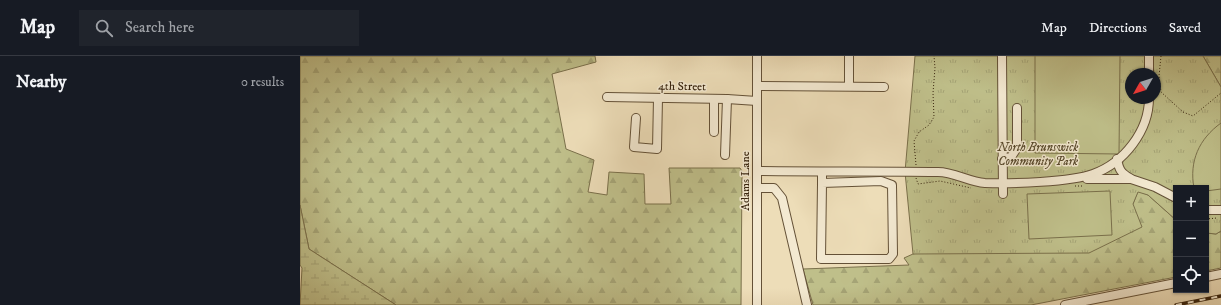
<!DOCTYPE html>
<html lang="en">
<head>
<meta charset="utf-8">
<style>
	body { margin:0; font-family:"IM FELL DW Pica",serif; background:#20242c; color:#f1f3f6 }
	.controls { position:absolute; right:12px; bottom:12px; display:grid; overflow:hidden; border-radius:0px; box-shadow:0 1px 3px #0004 }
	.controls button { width:36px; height:36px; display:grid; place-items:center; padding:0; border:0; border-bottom:1px solid #363941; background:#171b24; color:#f1f3f6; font:20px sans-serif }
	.compass { position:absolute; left:825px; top:12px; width:36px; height:36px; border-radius:50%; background:#171b24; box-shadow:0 1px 3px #0004; rotate:231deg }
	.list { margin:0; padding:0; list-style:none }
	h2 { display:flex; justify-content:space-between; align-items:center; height:52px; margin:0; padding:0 16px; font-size:17px }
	h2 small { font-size:13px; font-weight:400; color:#9ea1a6 }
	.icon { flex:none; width:22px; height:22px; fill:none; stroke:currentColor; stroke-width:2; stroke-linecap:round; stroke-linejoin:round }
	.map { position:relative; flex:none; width:921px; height:249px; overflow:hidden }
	header { display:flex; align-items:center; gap:24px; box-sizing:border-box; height:56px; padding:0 20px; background:#171b24; border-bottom:1px solid #363941 }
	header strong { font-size:19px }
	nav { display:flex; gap:22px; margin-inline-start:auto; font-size:14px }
	.search { width:280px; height:36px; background:#20242c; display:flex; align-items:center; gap:10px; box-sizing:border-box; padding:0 14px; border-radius:0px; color:#9ea1a6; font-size:15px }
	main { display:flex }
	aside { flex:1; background:#171b24 }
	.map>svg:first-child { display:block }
	.forest { fill:url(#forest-firs); stroke:#7a704b }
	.wetland { fill:url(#wetland-marsh); stroke:#7a704b }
	.park { fill:url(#park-tufts); stroke:#7a704b; fill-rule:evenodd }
	.pitch { fill:#bfbf8a; stroke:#7a704b }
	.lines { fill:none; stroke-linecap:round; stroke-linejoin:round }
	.minor-casing { stroke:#645137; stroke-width:10 }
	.path { stroke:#36220c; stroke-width:1; stroke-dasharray:1 2; stroke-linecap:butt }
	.minor { stroke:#f3e9d1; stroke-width:8 }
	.rail-casing { stroke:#36220c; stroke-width:3.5 }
	.rail { stroke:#f3e9d1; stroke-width:2; stroke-dasharray:6; stroke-linecap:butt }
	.labels { text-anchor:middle; stroke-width:3; stroke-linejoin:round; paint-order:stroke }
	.street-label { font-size:12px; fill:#36220c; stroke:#f3e9d1 }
	.park-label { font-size:12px; font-style:italic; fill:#58492c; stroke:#f3e9d1 }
</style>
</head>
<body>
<header>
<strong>Map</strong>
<div class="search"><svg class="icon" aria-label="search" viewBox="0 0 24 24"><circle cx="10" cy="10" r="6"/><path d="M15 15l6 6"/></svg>Search here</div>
<nav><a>Map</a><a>Directions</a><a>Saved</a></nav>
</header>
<main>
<aside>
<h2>Nearby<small>0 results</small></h2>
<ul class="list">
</ul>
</aside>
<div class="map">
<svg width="921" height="249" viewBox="0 0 921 249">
	<defs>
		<pattern id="forest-firs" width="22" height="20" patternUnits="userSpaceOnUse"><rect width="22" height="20" fill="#bfbf8a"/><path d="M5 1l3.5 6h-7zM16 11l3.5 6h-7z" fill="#a5a476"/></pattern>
		<pattern id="wetland-marsh" width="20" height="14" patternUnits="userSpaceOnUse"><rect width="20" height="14" fill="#bfbf8a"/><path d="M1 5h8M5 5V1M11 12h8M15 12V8" fill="none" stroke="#a5a476"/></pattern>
		<pattern id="park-tufts" width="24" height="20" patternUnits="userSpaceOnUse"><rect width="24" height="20" fill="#bfbf8a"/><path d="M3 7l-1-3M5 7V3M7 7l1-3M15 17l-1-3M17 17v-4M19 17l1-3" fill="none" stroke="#a5a476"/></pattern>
	</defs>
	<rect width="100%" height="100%" fill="#edddb8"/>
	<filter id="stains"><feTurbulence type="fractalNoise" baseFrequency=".005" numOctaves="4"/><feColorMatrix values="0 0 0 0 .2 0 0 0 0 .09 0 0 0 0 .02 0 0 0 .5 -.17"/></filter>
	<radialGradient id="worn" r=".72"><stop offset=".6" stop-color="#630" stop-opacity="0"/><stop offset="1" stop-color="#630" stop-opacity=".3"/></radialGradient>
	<g class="forest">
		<polygon points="0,0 295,0 296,6 252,18 266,93 294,104 288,136 307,139 309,116 344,118 345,148 371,148 369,112 440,112 442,115 441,249 96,249 9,193 0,149"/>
		<polygon points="903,0 921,0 921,31"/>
		<polygon points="838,135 848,139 876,164 876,221 731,249 513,249 503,213 609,209 604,202 613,198 833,148"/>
		<polygon points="921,175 921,212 906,215 906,177 916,178"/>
	</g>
	<polygon class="wetland" points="0,149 9,193 96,249 0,249 2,212 0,209"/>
	<path class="park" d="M615,0h288l18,31v144l-5,3 -10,-1v-45h-30v32l-28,-25 -10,-3 -5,12 9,23 -53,26 -176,1 -8,-82zM831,18h24v24h-24z"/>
	<g class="pitch">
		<polygon points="735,0 820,0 819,98 735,97"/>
		<path d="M921,67v66l-15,2v-3h-12c-5,-27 5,-49 27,-65z"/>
		<polygon points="810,135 812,179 729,183 727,138"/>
	</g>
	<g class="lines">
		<defs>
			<g id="minor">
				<polyline points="549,0 549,30"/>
				<polyline points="702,0 703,138"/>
				<polyline points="849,18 849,0"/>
				<polyline points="457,30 584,31"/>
				<polyline points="307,41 427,43 457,45"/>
				<polyline points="414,43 414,76"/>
				<polyline points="336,62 334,91 357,93 358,42"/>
				<polyline points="425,99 427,43"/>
				<polyline points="702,103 711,101 717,92 717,52"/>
				<path d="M817,103c2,11 4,14 13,19"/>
				<path d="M457,115c60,1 121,0 181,1 16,0 31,10 47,11 26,1 86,-1 108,-9 31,-11 56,-43 56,-76"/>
				<polyline points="787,123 831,123 855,131 876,142"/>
				<polyline points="522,127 581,125 592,129 593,198 589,203 521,203 522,127 522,116"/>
				<polyline points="457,132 474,132 482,142 507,249"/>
				<polyline points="906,154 921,154"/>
				<polyline points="906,221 921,218"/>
				<polyline points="457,249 457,0"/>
				<polyline points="765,249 876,227"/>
			</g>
		</defs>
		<use href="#minor" class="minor-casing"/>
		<g class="path">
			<polyline points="861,0 859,20 861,36 883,56 893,60 921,37"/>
			<polyline points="616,109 614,85 619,76 629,69 634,61 633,37 635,12 634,0"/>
			<polyline points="616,122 618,128 640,125 671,132"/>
			<polyline points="775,130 784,130"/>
			<polyline points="906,163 917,162"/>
		</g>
		<use href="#minor" class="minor"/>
		<defs>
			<polyline id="rail" points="876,249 921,240"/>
		</defs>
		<use href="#rail" class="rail-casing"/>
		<use href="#rail" class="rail"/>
	</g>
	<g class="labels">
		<g class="street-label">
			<text transform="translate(382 30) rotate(1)" y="4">4th Street</text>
			<text transform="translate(445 125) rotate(-90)" y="4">Adams Lane</text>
		</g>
		<g class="park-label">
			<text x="738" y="95">North Brunswick<tspan x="738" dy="14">Community Park</tspan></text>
		</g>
	</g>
	<rect width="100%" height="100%" filter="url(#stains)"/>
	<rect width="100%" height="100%" fill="url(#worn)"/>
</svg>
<div class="controls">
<button>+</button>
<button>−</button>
<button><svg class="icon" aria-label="locate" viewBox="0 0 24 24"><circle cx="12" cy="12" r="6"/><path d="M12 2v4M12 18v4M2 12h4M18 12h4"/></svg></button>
</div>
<svg class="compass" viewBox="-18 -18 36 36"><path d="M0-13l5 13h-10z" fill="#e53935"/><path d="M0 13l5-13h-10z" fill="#9ea1a6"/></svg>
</div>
</main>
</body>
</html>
